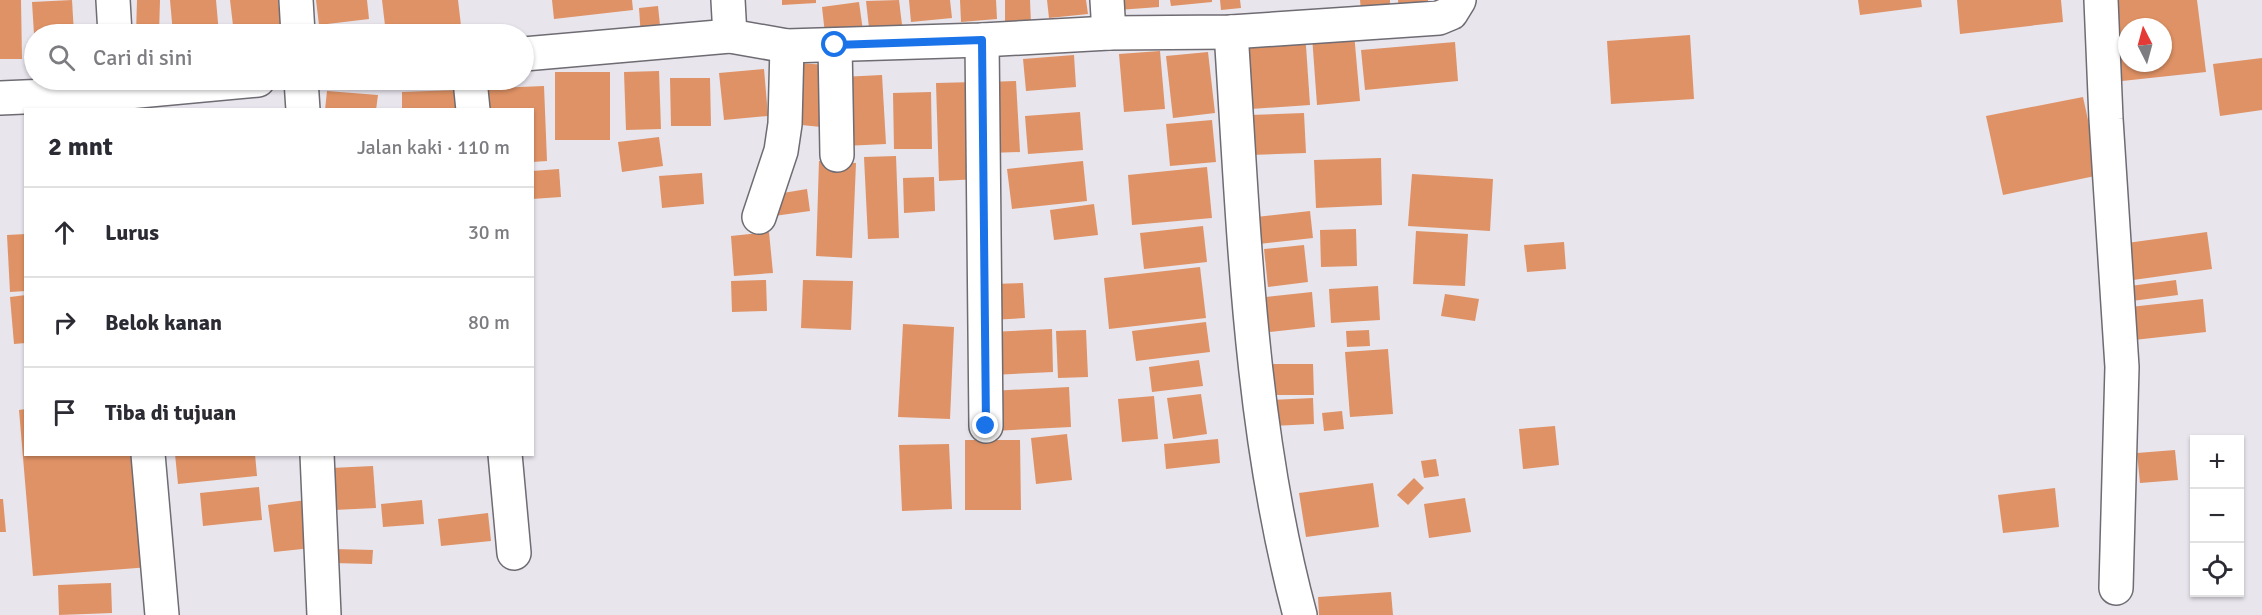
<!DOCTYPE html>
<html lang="id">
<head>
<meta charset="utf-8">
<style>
	body { margin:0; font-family:Signika,sans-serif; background:#f7f7f7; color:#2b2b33 }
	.controls { position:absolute; right:18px; bottom:18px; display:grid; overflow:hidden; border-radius:0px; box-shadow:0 2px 4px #0004 }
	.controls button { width:54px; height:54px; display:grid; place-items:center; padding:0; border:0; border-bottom:2px solid #e1e1e2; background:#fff; color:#2b2b33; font:30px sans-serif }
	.compass { position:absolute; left:2118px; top:18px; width:54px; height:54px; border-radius:50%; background:#fff; box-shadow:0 2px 4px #0004; rotate:354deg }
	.stop { position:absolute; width:18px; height:18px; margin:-14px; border:4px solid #1a73e8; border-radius:50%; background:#fff }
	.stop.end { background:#1a73e8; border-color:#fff; box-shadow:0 2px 6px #0008 }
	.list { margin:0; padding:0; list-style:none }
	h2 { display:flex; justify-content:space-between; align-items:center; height:78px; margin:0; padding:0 24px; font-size:26px }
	h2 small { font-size:20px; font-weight:400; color:#7c7c81 }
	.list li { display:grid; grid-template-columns:39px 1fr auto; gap:18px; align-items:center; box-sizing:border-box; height:90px; padding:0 24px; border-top:2px solid #e1e1e2 }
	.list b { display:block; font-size:22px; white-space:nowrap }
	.list em { font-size:20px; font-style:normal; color:#7c7c81 }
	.icon { flex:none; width:33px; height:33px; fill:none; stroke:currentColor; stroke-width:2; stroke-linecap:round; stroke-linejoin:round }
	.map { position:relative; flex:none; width:2262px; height:615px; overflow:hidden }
	.search { position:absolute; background:#fff; box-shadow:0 2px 4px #0004; left:24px; top:24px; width:510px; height:66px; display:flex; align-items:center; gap:15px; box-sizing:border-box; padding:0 21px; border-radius:33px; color:#7c7c81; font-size:22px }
	.panel { position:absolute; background:#fff; box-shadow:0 2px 4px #0004; left:24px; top:108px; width:510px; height:348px; border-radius:0px }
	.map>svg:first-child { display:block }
	.building { fill:#df9265; fill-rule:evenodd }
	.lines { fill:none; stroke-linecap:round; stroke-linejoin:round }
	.minor-casing { stroke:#6e6b72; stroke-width:36 }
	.minor { stroke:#fff; stroke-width:33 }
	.route { stroke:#1a73e8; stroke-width:8 }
</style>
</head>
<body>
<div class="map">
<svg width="2262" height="615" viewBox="0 0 2262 615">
	<rect width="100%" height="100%" fill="#e8e5ed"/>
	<g class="building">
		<polygon points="0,0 21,0 22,59 0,59"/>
		<polygon points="72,0 74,34 34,34 32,2"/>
		<polygon points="137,0 160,0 159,34 136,34"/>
		<polygon points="170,0 216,0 219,34 173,34"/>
		<polygon points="230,0 278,0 282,34 234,34"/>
		<polygon points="316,0 367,0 369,19 319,25"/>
		<polygon points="382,0 458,0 462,34 386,34"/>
		<polygon points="552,0 632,0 633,10 554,19"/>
		<polygon points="782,0 816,0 816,3 782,5"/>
		<polygon points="899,0 903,33 870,37 866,1"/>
		<polygon points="909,0 950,0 952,18 911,22"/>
		<polygon points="960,0 996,0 997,19 961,22"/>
		<polygon points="1005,0 1030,0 1031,25 1005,26"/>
		<polygon points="1047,0 1086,0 1088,14 1049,18"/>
		<polygon points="1117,0 1159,0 1159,7 1118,10"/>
		<polygon points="1170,0 1212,0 1212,2 1171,6"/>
		<polygon points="1220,0 1240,0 1241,8 1221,10"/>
		<polygon points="1360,0 1390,0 1390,8 1361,10"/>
		<polygon points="1398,0 1428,0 1429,10 1399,12"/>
		<polygon points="1858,0 1921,0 1922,7 1860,15"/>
		<polygon points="1957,0 2061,0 2063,22 1960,34"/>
		<path d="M2113,0h84l9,72 -84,9zM2127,27h36v36h-36z"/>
		<polygon points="859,2 864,38 826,43 822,7"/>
		<polygon points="658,6 661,35 641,37 639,8"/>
		<polygon points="371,25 372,34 343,34 342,28"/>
		<polygon points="1305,31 1310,105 1251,109 1246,35"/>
		<polygon points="1354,33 1360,101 1317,105 1312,36"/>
		<polygon points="1690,35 1694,99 1611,104 1607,41"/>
		<polygon points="1455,42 1458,81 1365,90 1361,50"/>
		<polygon points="1160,51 1165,109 1124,112 1119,54"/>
		<polygon points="1208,52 1215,113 1173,118 1166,56"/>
		<polygon points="1074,55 1076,87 1026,91 1023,59"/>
		<polygon points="2262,58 2262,110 2220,116 2213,64"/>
		<polygon points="797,63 828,65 821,127 792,124"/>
		<polygon points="764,69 768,116 724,120 719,73"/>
		<polygon points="659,71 661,129 626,130 624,72"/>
		<rect x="555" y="72" width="55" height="68"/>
		<polygon points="882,75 886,144 844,146 841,77"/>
		<polygon points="670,78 710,78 711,126 671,126"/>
		<polygon points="1016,81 1020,152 988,153 985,82"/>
		<polygon points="975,82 979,179 939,181 936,83"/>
		<polygon points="544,86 547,161 532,162 532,110 477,110 476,89"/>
		<polygon points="458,90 459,110 402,110 402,92"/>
		<polygon points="327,91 378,95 376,110 325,110"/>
		<polygon points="931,92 932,149 894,149 893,93"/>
		<polygon points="2083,97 2100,175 2003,195 1986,116"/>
		<polygon points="1080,112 1083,150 1028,154 1025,116"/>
		<polygon points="1304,113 1306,153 1250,155 1249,115"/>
		<polygon points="1212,120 1216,162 1170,166 1166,124"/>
		<polygon points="659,137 663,166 622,172 618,142"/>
		<polygon points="896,156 899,238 868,239 864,157"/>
		<polygon points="1381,158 1382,205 1316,208 1314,160"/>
		<polygon points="819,161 856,163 852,258 816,256"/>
		<polygon points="1083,161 1087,201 1012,209 1007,169"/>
		<polygon points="1207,167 1212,218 1132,225 1128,175"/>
		<polygon points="559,169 561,197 532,199 532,171"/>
		<polygon points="702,173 704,204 662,208 659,176"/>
		<polygon points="1412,174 1493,179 1490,231 1408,226"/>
		<polygon points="934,177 935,211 904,213 903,178"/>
		<polygon points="807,189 810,211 774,216 771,195"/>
		<polygon points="1094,204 1098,235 1054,240 1050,210"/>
		<polygon points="1310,211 1313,238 1259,244 1256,217"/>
		<polygon points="1203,226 1207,262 1144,269 1140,233"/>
		<polygon points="1356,229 1357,266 1321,267 1320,230"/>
		<polygon points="1416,231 1468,234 1465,286 1413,284"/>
		<polygon points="769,232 773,273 734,276 731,236"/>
		<polygon points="2207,232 2212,269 2133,280 2127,243"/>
		<polygon points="26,234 26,291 10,292 7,235"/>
		<polygon points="1564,242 1566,269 1527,272 1524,245"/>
		<polygon points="1304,245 1308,282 1268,287 1264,249"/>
		<polygon points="1200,267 1206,318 1109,329 1104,278"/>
		<polygon points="766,280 767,311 732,312 731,281"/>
		<polygon points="803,280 853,281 851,330 801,328"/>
		<polygon points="2176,280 2178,295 2132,301 2130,286"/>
		<polygon points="1023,283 1025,318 991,320 990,284"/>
		<polygon points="1378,286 1380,320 1331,323 1329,289"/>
		<polygon points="1312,292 1315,327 1269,332 1266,297"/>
		<polygon points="1445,294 1479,299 1475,321 1441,316"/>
		<polygon points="26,295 26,343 14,344 10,297"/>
		<polygon points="2203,299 2206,332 2134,340 2130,307"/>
		<polygon points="1206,322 1210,352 1136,361 1132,331"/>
		<polygon points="903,324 954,327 950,419 898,417"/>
		<polygon points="1052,329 1053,372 992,375 990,332"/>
		<polygon points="1086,330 1088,377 1058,378 1056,331"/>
		<polygon points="1369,330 1370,346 1347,347 1346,331"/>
		<polygon points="1388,349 1393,414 1350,417 1345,352"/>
		<polygon points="1199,360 1203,386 1152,392 1149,367"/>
		<polygon points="1271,364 1313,364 1314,395 1271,395"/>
		<polygon points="1069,387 1071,427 992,431 990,391"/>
		<polygon points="1201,394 1207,434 1173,439 1167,398"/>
		<polygon points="1154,396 1158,439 1122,442 1118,399"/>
		<polygon points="1313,398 1314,424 1272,426 1271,400"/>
		<polygon points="26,409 26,454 141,454 150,567 33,576 19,410"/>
		<polygon points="1342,411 1344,429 1324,431 1322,413"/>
		<polygon points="1555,426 1559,465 1523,469 1519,429"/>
		<polygon points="1067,434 1072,480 1036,484 1031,438"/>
		<polygon points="1218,439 1220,463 1166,469 1164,444"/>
		<polygon points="965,440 1020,440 1021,510 965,510"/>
		<polygon points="949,444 952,509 902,511 899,445"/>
		<polygon points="2175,450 2178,480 2140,483 2137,453"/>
		<polygon points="175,454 255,454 257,476 178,484"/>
		<polygon points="1436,459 1439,476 1424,478 1421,461"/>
		<polygon points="373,466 376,508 334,510 331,468"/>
		<polygon points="1414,478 1424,488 1408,505 1397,495"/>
		<polygon points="1373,483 1379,527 1306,537 1299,493"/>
		<polygon points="259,487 262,520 203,526 200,493"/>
		<polygon points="2055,488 2059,527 2003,533 1998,495"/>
		<polygon points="1465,498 1471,532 1429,538 1424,504"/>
		<polygon points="0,499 3,499 6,532 0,532"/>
		<polygon points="306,500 312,548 274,552 268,505"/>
		<polygon points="422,500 424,524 383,527 381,504"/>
		<polygon points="488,513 491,541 441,546 438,519"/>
		<polygon points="333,549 373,550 372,564 333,563"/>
		<polygon points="111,583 112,613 59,615 58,585"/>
		<polygon points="1391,592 1393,615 1319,615 1318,597"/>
	</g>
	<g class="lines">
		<defs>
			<g id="minor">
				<polyline points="113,0 115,34"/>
				<polyline points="296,0 298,34"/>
				<polyline points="728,0 730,36"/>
				<polyline points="1107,0 1109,33"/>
				<polyline points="2101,0 2106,119 2122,367 2116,588"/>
				<path d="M1231,32c13,195 18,393 69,583"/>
				<polyline points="982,40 986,426"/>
				<polyline points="835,45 837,155"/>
				<polyline points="524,54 730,36 787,46 982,40 1109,33 1231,32 1439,18 1451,13 1459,0"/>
				<polyline points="301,80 303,110"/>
				<polyline points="470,80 473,110"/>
				<polyline points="0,98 117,93 258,80"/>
				<polyline points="759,217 781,151 785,124 787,46"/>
				<polyline points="148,454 162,615"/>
				<polyline points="317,454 324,615"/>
				<polyline points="505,454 514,553"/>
			</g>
		</defs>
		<use href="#minor" class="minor-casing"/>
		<use href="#minor" class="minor"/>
	</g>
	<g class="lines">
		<polyline class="route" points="835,45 982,40 986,426"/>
	</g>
</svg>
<div class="controls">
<button>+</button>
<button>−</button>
<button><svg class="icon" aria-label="locate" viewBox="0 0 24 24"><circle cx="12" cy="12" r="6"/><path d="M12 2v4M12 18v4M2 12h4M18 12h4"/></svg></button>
</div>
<svg class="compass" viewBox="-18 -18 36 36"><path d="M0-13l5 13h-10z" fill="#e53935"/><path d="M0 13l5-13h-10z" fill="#7c7c81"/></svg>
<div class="stop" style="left:835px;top:45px"></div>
<div class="stop end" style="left:986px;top:426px"></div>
<div class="search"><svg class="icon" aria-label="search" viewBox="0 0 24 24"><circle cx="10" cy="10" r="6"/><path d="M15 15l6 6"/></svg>Cari di sini</div>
<section class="panel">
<h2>2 mnt<small>Jalan kaki · 110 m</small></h2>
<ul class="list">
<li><svg class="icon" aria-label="ahead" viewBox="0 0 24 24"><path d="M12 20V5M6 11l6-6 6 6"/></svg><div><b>Lurus</b></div><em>30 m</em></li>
<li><svg class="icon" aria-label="right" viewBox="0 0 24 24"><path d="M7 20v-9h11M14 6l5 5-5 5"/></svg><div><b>Belok kanan</b></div><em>80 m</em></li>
<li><svg class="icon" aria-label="arrive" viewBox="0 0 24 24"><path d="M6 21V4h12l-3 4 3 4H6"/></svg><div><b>Tiba di tujuan</b></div></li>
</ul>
</section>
</div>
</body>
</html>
